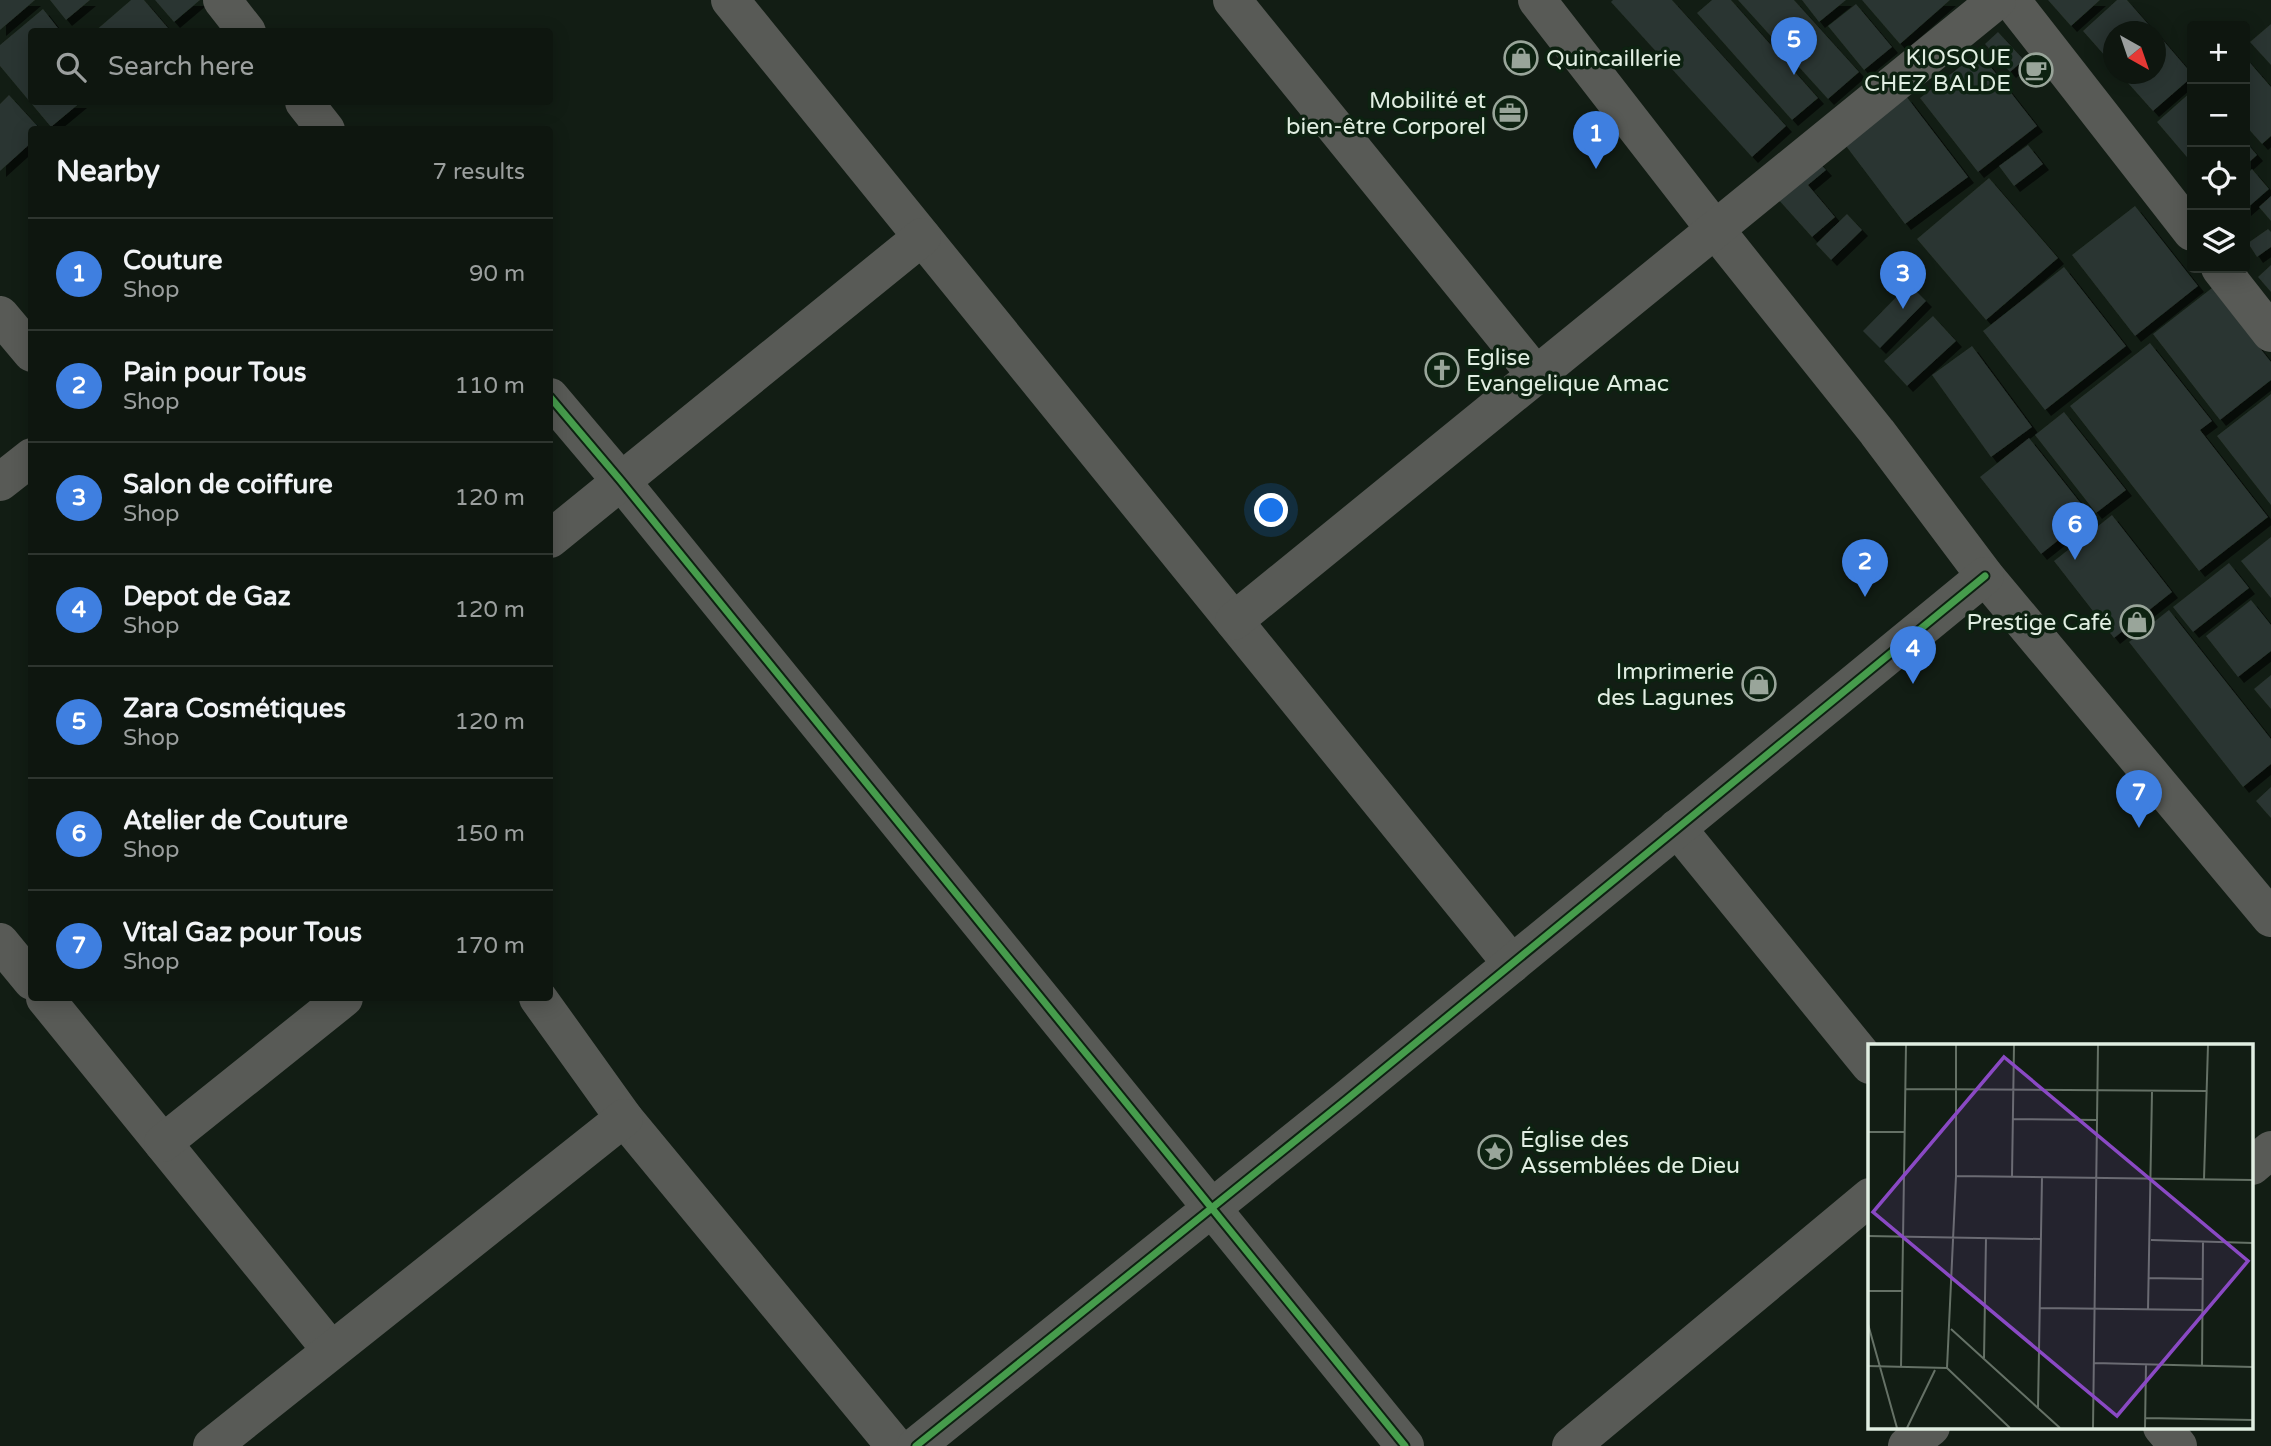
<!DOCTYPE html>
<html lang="en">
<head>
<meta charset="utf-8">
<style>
	body { margin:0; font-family:"Varela Round",sans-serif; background:#171f18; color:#f1f3f6 }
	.controls { position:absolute; right:21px; top:21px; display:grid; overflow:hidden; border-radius:7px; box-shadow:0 4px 18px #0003 }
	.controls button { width:63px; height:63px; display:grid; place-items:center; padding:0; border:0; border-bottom:2px solid #2e352f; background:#0e160f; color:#f1f3f6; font:35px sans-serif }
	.compass { position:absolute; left:2103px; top:21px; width:63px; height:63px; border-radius:50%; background:#0e160f; box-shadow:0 4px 18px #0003; rotate:140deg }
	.you { position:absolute; left:1272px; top:511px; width:24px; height:24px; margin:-18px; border:5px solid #fff; border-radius:50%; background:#1a73e8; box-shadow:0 0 0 10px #1a73e833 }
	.badge { display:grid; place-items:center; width:46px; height:46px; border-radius:50%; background:#99a59a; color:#fff; font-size:23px; font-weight:700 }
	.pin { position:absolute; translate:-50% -58px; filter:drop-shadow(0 2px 4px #0008) }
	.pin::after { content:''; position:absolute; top:37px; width:24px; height:21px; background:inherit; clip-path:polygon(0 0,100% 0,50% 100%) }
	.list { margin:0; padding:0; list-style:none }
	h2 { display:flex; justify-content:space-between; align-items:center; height:91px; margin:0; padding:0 28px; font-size:30px }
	h2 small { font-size:23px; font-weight:400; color:#9b9f9e }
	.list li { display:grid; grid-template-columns:46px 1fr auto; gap:21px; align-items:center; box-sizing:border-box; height:112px; padding:0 28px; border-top:2px solid #2e352f }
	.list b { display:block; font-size:26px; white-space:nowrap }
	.list p { margin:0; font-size:23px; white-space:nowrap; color:#9b9f9e }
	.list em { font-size:23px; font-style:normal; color:#9b9f9e }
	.icon { flex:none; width:38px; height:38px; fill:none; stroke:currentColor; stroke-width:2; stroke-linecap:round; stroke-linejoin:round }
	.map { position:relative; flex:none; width:2271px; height:1446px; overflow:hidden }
	.search { position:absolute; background:#0e160f; box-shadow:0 4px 18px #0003; left:28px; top:28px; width:525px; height:77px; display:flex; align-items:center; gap:18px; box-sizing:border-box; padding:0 24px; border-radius:7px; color:#9b9f9e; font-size:26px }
	.panel { position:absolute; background:#0e160f; box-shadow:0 4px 18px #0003; left:28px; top:126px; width:525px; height:875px; border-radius:7px }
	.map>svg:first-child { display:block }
	.building { fill:#2b3630; filter:url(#shadow) }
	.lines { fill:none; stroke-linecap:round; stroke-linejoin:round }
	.minor { stroke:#585a56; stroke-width:38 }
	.cycleway-casing { stroke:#0d2211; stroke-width:11 }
	.cycleway { stroke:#469c4c; stroke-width:7 }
	.labels { text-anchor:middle; stroke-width:7; stroke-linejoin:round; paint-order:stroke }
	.poi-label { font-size:23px; fill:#e1eee2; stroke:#0d2211; text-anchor:end }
	.inset-road { fill:none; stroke:#657166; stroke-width:2 }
	.view { fill:#8a49c4; fill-opacity:0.15; stroke:#8a49c4; stroke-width:3.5 }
	.inset-edge { fill:none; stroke:#e1eee2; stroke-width:3.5 }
</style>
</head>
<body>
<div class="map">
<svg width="2271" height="1446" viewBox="0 0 2271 1446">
	<defs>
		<filter id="shadow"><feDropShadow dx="6" dy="6" stdDeviation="0" flood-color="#0009"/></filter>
	</defs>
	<rect width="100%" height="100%" fill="#121d14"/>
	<g class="building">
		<polygon points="0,0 35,0 0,30"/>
		<polygon points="50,0 90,0 66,20"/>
		<polygon points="131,0 144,0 168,28 164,32 94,32"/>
		<polygon points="155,0 200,0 174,22"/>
		<polygon points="1613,0 1672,0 1786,126 1752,157 1611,2"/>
		<polygon points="1712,0 1731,0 1818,98 1792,120 1697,13"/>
		<polygon points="1738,0 1794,0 1859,72 1828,99"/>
		<polygon points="1802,0 1846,0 1819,22"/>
		<polygon points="1862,0 1950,0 1900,44"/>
		<polygon points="2048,0 2100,0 2071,26"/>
		<polygon points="2117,0 2127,0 2155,32 2114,32 2114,66 2083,31"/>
		<polygon points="1856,4 1892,47 1864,70 1828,26"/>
		<polygon points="43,9 61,32 32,32 32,102 81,102 51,127 0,66 0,45"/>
		<polygon points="2271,24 2271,65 2250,42"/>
		<polygon points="1998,32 2024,60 2010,72 1985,44"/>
		<polygon points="2156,32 2192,74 2192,77 2153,111 2120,74 2156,74"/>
		<polygon points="1979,52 2037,126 1978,172 1920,98"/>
		<polygon points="2245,57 2271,87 2271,136 2262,144 2245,125"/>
		<polygon points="2192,91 2192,163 2157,122"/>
		<polygon points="9,95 41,130 32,130 32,142 0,171 0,104"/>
		<polygon points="1906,96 1968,177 1905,224 1843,142"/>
		<polygon points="2245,141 2257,155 2245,166"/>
		<polygon points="2028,145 2043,164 2014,186 1999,166"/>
		<polygon points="1817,160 1826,170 1808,185 1835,217 1812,237 1777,198"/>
		<polygon points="2252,169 2269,189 2245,210 2245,176"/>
		<polygon points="1989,178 2058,258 1986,320 1917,239"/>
		<polygon points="2271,196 2271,221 2259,207"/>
		<polygon points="2135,206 2198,286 2135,336 2072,255"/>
		<polygon points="1847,214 1862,230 1831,260 1816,244"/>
		<polygon points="2268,229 2271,232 2271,247 2257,257 2248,243"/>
		<polygon points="2271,265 2271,292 2258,277"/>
		<polygon points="2064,267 2126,346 2045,410 1983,331"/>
		<polygon points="1909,284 1926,301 1880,348 1863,331"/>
		<polygon points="2212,288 2271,362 2271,380 2220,420 2153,334"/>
		<polygon points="1933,316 1956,341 1907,386 1884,361"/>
		<polygon points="2150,343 2212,421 2200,430 2268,517 2199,571 2070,406"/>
		<polygon points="1972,346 2032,427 1991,457 1932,375"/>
		<polygon points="2271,394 2271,505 2217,436"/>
		<polygon points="2064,412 2126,490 2096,513 2035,435"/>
		<polygon points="2029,438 2090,515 2041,554 1980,477"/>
		<polygon points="2112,515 2172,592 2114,638 2054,561"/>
		<polygon points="2271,537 2271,598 2241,561"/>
		<polygon points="2229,563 2249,588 2193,632 2173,607"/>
		<polygon points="2251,600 2271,625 2271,651 2238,677 2206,636"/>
		<polygon points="2169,610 2271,739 2271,764 2243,787 2129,642"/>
		<polygon points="2271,675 2271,709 2254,689"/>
		<polygon points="2271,787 2271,818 2256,801"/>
	</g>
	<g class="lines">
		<g class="minor">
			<polyline points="222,0 247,32"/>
			<polyline points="730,0 1512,964"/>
			<polyline points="1232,0 1536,375"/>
			<polyline points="1537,0 1714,228 1877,432 1985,576 2271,918"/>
			<polyline points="2011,0 2192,232"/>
			<polyline points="304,102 326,130"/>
			<polyline points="2220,268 2271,333"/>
			<polyline points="0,315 32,353"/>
			<polyline points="550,397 621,481 1405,1446"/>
			<polyline points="0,482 32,457"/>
			<polyline points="550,539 922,237"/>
			<polyline points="1234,621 1997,0"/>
			<polyline points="1677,828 1870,1065"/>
			<polyline points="0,942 32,981"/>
			<polyline points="45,998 331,1350"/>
			<polyline points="538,998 624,1118 895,1446"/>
			<polyline points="163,1143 344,998"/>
			<polyline points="2252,1166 2271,1150"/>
			<polyline points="2162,1427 2178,1446"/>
			<polyline points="212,1446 624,1118"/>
			<polyline points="916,1446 1346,1100 1985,576"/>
			<polyline points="1571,1446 1870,1197"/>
			<polyline points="1907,1446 1931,1427"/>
		</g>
		<defs>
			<g id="cycleway">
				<polyline points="550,397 621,481 1405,1446"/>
				<polyline points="916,1446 1346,1100 1985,576"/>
			</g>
		</defs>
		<use href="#cycleway" class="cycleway-casing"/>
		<use href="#cycleway" class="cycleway"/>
	</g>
	<defs>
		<symbol id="shop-ring" viewBox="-11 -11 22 22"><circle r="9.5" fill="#0d2211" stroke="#99a59a" stroke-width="1.5"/><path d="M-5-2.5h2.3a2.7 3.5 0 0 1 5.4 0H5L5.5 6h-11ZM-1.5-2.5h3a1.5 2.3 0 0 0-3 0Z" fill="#99a59a"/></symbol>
		<symbol id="cafe-ring" viewBox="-11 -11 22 22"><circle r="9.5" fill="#0d2211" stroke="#99a59a" stroke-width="1.5"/><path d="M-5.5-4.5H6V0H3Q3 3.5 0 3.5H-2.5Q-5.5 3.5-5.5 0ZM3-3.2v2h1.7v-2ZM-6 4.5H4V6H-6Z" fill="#99a59a"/></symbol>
		<symbol id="office-ring" viewBox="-11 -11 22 22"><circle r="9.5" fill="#0d2211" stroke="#99a59a" stroke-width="1.5"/><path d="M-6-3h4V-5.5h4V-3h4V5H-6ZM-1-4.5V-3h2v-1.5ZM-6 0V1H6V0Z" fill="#99a59a"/></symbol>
		<symbol id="church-ring" viewBox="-11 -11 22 22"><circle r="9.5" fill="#0d2211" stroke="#99a59a" stroke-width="1.5"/><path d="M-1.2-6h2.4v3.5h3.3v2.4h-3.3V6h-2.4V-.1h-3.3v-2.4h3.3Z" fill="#99a59a"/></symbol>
		<symbol id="sight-ring" viewBox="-11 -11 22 22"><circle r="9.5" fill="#0d2211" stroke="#99a59a" stroke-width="1.5"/><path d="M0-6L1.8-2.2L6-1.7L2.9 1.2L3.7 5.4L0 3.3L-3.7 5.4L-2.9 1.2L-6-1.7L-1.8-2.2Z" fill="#99a59a"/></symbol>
	</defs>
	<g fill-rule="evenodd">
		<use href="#shop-ring" x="1502" y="39" width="38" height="38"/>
		<use href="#cafe-ring" x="2017" y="51" width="38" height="38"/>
		<use href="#office-ring" x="1491" y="94" width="38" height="38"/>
		<use href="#church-ring" x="1423" y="351" width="38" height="38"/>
		<use href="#shop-ring" x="2118" y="603" width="38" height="38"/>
		<use href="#shop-ring" x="1740" y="665" width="38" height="38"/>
		<use href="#sight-ring" x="1476" y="1133" width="38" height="38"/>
	</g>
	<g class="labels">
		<g class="poi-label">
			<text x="2011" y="65">KIOSQUE<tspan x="2011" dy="26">CHEZ BALDE</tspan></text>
			<text x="1546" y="66" text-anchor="start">Quincaillerie</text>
			<text x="1486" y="108">Mobilité et<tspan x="1486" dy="26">bien-être Corporel</tspan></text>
			<text x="1466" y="365" text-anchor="start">Eglise<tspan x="1466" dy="26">Evangelique Amac</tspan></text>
			<text x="2112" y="630">Prestige Café</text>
			<text x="1734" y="679">Imprimerie<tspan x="1734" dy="26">des Lagunes</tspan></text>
			<text x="1520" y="1147" text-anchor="start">Église des<tspan x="1520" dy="26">Assemblées de Dieu</tspan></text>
		</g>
	</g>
	<g transform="translate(1868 1044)">
		<rect width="385" height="385" fill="#121d14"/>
		<path class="inset-road" d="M37,45l302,2M145,75l84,1M0,88h37M88,132l297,4M144,132l2,-131M336,135l4,-134M0,192l173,3M283,196l102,3M280,234l55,1M0,247h34M172,264l162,2M280,266l4,-218M0,280l29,104M83,285l109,99M116,314l2,-120M226,319l159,4M0,322l79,2M334,322l1,-124M33,324l5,-323M79,324l9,-192v-131M79,324l63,60M170,364l4,-231M278,374l107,2M39,384l28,-58M225,384l5,-383M277,384l1,-64"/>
		<path class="view" d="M136,13l244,204 -131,155 -244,-204z"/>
		<rect width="385" height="385" class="inset-edge"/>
	</g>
</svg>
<div class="controls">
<button>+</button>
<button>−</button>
<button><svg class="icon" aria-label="locate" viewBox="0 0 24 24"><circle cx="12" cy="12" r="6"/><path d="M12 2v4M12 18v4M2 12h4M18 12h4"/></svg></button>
<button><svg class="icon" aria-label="layers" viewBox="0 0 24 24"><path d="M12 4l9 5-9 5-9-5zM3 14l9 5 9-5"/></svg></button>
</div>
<svg class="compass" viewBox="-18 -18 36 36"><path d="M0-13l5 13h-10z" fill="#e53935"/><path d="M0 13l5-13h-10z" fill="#9b9f9e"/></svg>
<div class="you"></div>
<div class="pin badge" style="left:1596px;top:169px;background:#3f7fe0">1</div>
<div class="pin badge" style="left:1865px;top:597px;background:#3f7fe0">2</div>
<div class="pin badge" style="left:1903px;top:309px;background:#3f7fe0">3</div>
<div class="pin badge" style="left:1913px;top:684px;background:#3f7fe0">4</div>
<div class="pin badge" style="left:1794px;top:75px;background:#3f7fe0">5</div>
<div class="pin badge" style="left:2075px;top:560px;background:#3f7fe0">6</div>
<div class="pin badge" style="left:2139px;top:828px;background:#3f7fe0">7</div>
<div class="search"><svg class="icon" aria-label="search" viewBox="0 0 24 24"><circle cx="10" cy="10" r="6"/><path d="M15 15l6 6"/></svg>Search here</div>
<section class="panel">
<h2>Nearby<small>7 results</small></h2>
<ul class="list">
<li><span class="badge" style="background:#3f7fe0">1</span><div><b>Couture</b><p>Shop</p></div><em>90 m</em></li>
<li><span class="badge" style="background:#3f7fe0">2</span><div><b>Pain pour Tous</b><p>Shop</p></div><em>110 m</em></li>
<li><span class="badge" style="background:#3f7fe0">3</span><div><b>Salon de coiffure</b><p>Shop</p></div><em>120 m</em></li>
<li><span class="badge" style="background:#3f7fe0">4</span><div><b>Depot de Gaz</b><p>Shop</p></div><em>120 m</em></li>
<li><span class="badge" style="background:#3f7fe0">5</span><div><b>Zara Cosmétiques</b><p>Shop</p></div><em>120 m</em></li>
<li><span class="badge" style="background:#3f7fe0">6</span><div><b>Atelier de Couture</b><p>Shop</p></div><em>150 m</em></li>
<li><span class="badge" style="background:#3f7fe0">7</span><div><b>Vital Gaz pour Tous</b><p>Shop</p></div><em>170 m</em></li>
</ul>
</section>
</div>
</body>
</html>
